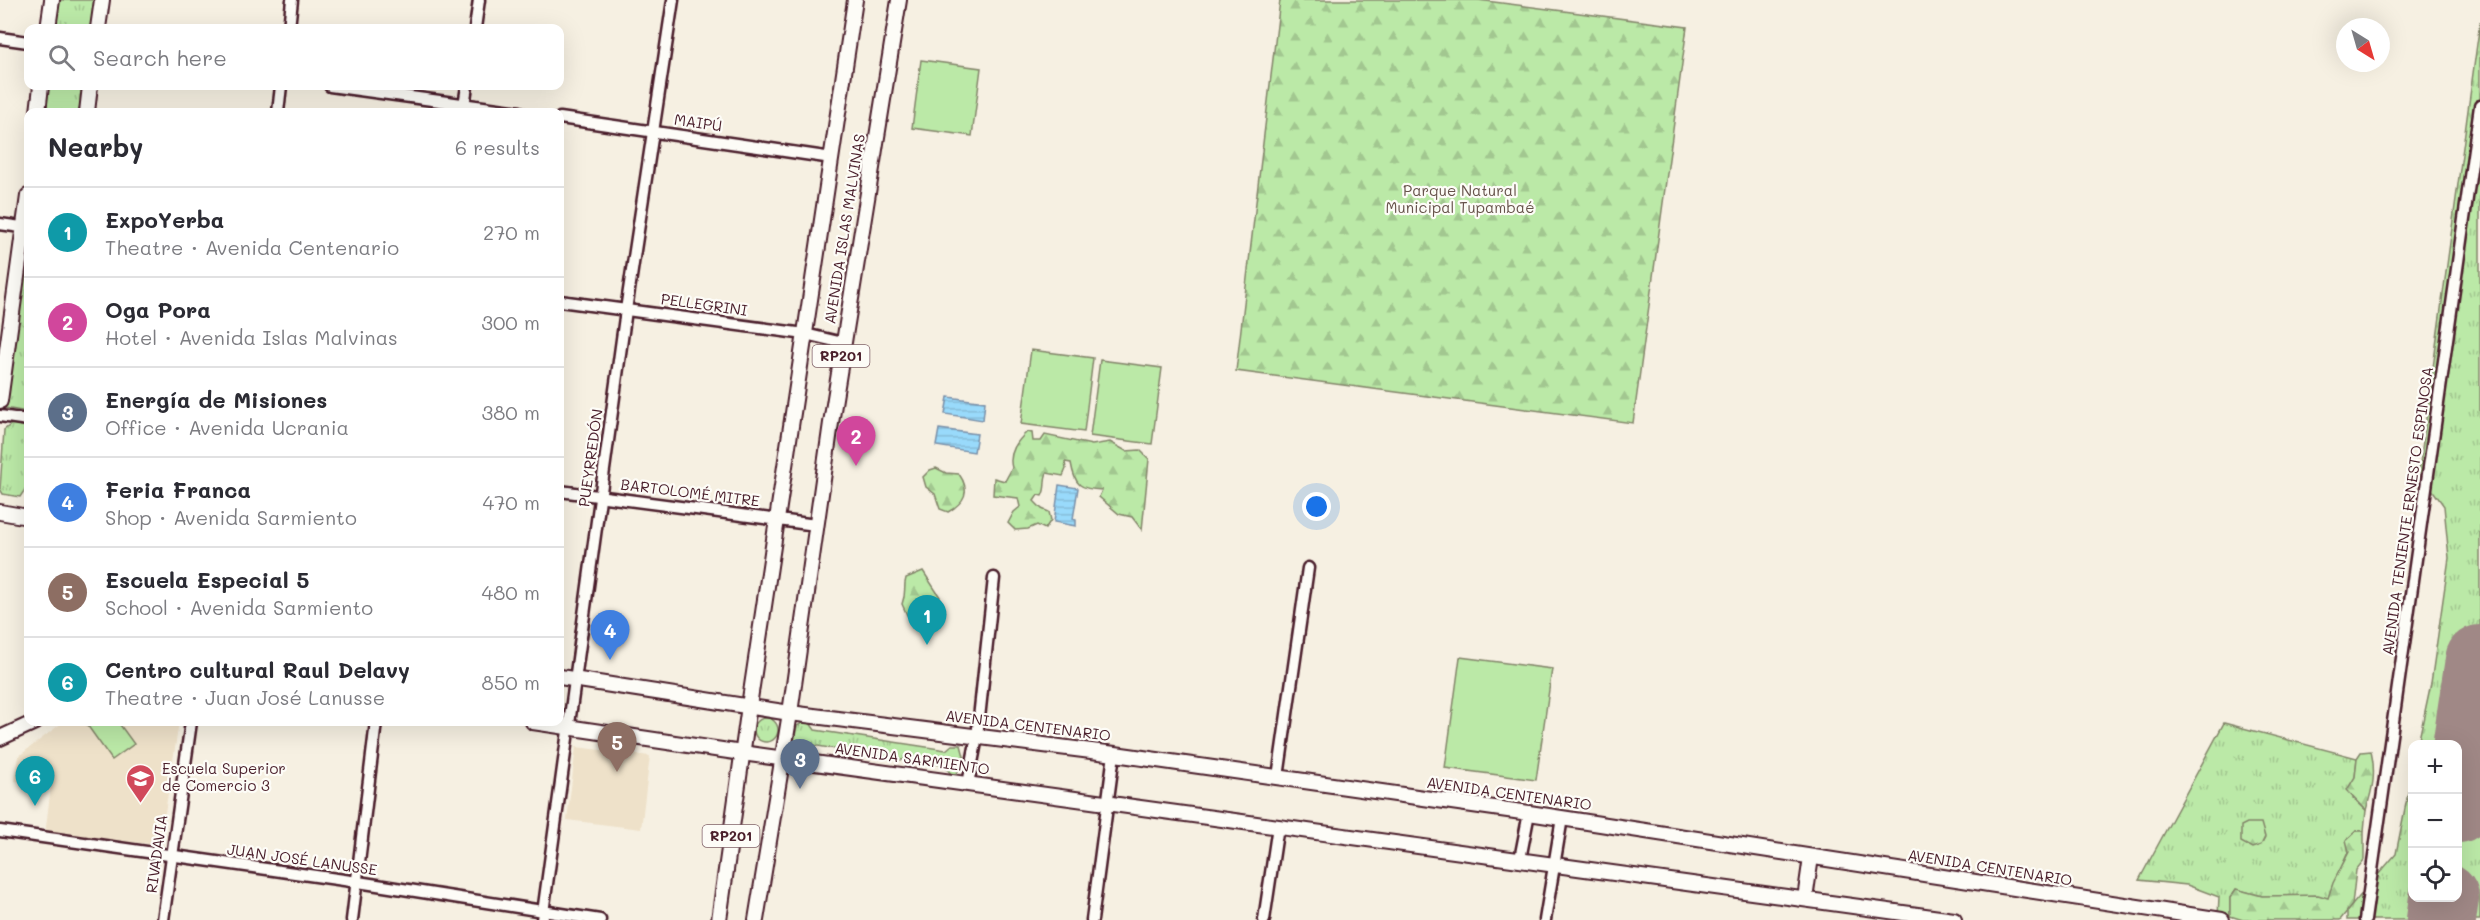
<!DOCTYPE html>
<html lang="en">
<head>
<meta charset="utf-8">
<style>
	body { margin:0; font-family:Mali,sans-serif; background:#f7f7f7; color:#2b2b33 }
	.controls { position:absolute; right:18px; bottom:18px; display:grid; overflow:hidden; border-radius:12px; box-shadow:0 6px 24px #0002 }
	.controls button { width:54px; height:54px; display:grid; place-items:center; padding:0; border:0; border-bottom:2px solid #e1e1e2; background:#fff; color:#2b2b33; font:30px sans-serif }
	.compass { position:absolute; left:2336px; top:18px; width:54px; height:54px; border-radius:50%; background:#fff; box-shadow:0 6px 24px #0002; rotate:143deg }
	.you { position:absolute; left:1317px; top:507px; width:21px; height:21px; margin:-15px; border:4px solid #fff; border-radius:50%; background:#1a73e8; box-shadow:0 0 0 9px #1a73e833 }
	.badge { display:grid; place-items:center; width:39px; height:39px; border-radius:50%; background:#2563eb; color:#fff; font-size:20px; font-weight:700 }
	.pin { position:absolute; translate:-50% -50px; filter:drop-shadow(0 2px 3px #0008) }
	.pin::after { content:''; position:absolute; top:32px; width:21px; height:18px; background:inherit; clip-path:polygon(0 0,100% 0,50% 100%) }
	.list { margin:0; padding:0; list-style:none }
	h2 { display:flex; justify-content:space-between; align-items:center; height:78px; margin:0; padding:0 24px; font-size:26px }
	h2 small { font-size:20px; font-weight:400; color:#7c7c81 }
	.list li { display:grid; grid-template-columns:39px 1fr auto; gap:18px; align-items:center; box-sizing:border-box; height:90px; padding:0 24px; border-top:2px solid #e1e1e2 }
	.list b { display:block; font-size:22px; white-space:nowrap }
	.list p { margin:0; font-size:20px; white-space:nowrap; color:#7c7c81 }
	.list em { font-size:20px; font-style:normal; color:#7c7c81 }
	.icon { flex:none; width:33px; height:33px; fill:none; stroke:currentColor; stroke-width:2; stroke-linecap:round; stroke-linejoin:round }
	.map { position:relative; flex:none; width:2480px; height:920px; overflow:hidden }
	.search { position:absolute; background:#fff; box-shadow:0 6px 24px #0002; left:24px; top:24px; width:540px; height:66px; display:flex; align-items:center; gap:15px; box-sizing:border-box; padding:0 21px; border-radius:12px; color:#7c7c81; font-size:22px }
	.panel { position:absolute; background:#fff; box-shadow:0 6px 24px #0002; left:24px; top:108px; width:540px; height:618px; border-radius:12px }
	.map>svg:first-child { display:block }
	.built { fill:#eee1c9 }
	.grass { fill:url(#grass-tufts); stroke:#828469; stroke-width:1.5 }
	.forest { fill:url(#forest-firs); stroke:#828469; stroke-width:1.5 }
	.garden { fill:#bbe9a7; stroke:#828469; stroke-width:1.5 }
	.water { fill:url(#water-rules); stroke:#798fa8; stroke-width:1.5 }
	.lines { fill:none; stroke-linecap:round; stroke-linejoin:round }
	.runway { stroke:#a08886; stroke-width:70 }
	.minor-casing { stroke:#4a1f2b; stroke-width:15 }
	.major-casing { stroke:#4a1f2b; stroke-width:18 }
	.minor { stroke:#fdfcf7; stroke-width:10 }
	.major { stroke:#fdfcf7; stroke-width:14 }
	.labels { text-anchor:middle; stroke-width:4.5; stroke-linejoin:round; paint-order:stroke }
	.shield { fill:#fdfcf7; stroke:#806168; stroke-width:1.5 }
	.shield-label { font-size:14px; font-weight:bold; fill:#4a1f2b }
	.street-label { font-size:15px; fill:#4a1f2b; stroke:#fdfcf7 }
	.park-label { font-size:15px; fill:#66524a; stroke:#fdfcf7 }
	.poi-label { font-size:15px; fill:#4a1f2b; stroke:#fdfcf7; text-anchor:start }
</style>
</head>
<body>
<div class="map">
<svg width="2480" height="920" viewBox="0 0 2480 920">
	<defs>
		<pattern id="grass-tufts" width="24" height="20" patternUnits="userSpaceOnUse" patternTransform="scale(1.5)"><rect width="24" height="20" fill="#bbe9a7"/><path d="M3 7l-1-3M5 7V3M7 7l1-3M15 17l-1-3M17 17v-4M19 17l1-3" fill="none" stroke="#a2c790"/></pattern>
		<pattern id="forest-firs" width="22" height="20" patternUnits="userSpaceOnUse" patternTransform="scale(1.5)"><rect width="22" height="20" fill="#bbe9a7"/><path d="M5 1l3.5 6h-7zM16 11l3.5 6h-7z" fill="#a2c790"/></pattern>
		<pattern id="water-rules" width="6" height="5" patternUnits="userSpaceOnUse" patternTransform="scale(1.5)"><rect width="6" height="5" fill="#99dafb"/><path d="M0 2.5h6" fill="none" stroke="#85bbd7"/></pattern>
	</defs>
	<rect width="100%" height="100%" fill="#f6f0e2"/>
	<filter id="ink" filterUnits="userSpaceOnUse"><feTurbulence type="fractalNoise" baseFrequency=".0167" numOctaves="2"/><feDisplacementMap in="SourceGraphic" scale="12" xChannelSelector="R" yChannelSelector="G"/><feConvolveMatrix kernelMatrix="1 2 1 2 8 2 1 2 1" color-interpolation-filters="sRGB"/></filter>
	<g filter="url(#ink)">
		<g class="built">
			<polygon points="63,722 179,722 161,839 152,844 45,835 51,786 15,781 19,756"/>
			<polygon points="576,747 650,756 641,829 567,820"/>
		</g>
		<g class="grass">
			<polygon points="57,0 102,0 97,28 53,28"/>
			<polygon points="2480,22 2480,920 2347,920 2347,911 2396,854 2412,773 2412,898 2458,898 2458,744 2418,744 2431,683 2449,558 2444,506 2419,471"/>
			<polygon points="43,86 86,86 81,112 39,112"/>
			<polygon points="28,232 28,411 27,412 5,408 3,398"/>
			<polygon points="13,423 27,426 28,429 26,488 20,497 3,494 0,489 4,430"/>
			<circle cx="766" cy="730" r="12"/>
			<polygon points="804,722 810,723 815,730 946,750 952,745 961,745 965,760 956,774 951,774 944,765 895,759 812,745 804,752 797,751 793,746 797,726"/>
			<path d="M2224,723l133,35 -4,40 13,12 -2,21h-8c-7,24 -20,44 -28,68l-66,-3 -26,-7 -6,9v18h-12l1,-19 -32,-12 -48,-5z"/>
		</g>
		<g class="forest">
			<polygon points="1280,0 1478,0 1687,27 1633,423 1236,371"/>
			<path d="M1027,432l5,1 1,8h8l4,-6 47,10 18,-3 16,9 14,-1 9,9 -7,71 -10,-13 -13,-3 -20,-17 3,-7c-22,-1 -27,-4 -31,-27l-6,-1 1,7 -3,7 -16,-3c-4,8 0,14 -5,23l-4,-1 -4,6 8,8 7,3 2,8 -6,9 -8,-4 -9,4 -13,1 -7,-7 6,-11 6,-5 -2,-9 -25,-3 1,-17 11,3 7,-13c-4,-14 4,-26 15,-36z"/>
			<path d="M936,468l10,5 13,1c12,17 6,28 -11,38l-8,-3 -5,-15 -9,-7 -3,-10 7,-7z"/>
			<path d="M923,571l17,26c-2,15 -11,20 -24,24l-9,-6 -5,-11c5,-13 1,-16 4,-26z"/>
			<path d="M2371,751c5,22 2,37 -5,59l-19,-20 8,-13 2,-19 4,-6z"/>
			<polygon points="2247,823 2261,823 2265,837 2261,845 2252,848 2241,842 2241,826"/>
			<polygon points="2356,831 2364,831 2364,860 2356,870 2352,905 2340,920 2243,920 2230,916 2230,898 2236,889 2262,896 2318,895 2328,898 2333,883 2349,852 2346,840"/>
		</g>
		<g class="garden">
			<polygon points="921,60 981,68 972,136 912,128"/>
			<polygon points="1031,350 1093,358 1084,432 1021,424"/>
			<polygon points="1100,360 1162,368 1152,444 1090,436"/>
			<polygon points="1460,657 1552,669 1536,780 1445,768"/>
			<polygon points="85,722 118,722 134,744 112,760"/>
		</g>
		<g class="water">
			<polygon points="948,397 985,402 983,420 945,414"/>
			<polygon points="939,429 977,434 974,452 936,446"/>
			<polygon points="1059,485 1078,488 1073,519 1076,520 1076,526 1054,522"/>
		</g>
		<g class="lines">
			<g class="runway">
				<polyline points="2458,808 2480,660"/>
				<polyline points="2441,920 2444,898"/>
			</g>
			<defs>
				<g id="minor">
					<polyline points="289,28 292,0"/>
					<polyline points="475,28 479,0"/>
					<polyline points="0,38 28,42"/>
					<polyline points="330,86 520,112"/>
					<polyline points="278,112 281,86"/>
					<polyline points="463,112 467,86"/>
					<polyline points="560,118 832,158"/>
					<polyline points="0,224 28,228"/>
					<polyline points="560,301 805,334 843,343"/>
					<polyline points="0,416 28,420"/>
					<polyline points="560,491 816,525"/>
					<polyline points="1278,777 1308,568"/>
					<polyline points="968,784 977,737 994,578"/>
					<polyline points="0,831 358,882 600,920"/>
					<polyline points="1520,859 1529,813"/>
					<polyline points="163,920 191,722"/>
					<polyline points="352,920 376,722"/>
					<polyline points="542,920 626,310 673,0"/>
					<polyline points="1092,920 1114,754"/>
					<polyline points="1264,920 1278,826"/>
					<polyline points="1545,920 1562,818"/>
					<polyline points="2365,920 2480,106"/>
				</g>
				<g id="major">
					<polyline points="48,28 52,0"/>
					<polyline points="98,28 102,0"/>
					<polyline points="38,112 41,86"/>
					<polyline points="87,112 90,86"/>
					<polyline points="0,401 28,196"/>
					<polyline points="0,512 28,517"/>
					<polyline points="560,677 790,713 1115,754 1529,813 2222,920"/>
					<polyline points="533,722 742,753 1954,920"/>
					<polyline points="0,738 35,722"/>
					<polyline points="1805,899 1811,857"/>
					<polyline points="719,920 749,706 855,0"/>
					<polyline points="756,920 790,713 831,423 899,0"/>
				</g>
			</defs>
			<use href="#minor" class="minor-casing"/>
			<use href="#major" class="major-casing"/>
			<use href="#minor" class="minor"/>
			<use href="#major" class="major"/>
		</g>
	</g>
	<defs>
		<symbol id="school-pin" viewBox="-11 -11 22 30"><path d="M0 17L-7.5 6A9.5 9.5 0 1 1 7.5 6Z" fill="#d1495b" stroke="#fdfcf7"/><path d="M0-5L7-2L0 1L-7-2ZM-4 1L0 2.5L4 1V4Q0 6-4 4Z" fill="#fff"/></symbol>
	</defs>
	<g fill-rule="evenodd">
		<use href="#school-pin" x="124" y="762" width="33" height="45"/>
	</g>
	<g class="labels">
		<g class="shield">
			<rect x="812.5" y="345" width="57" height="22" rx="4.5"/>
			<rect x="702.5" y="825" width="57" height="22" rx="4.5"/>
		</g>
		<g class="shield-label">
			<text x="841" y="361">RP201</text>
			<text x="731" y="841">RP201</text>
		</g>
		<g class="street-label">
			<text transform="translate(698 123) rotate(8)" y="5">MAIPÚ</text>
			<text transform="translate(845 229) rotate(-81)" y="5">AVENIDA ISLAS MALVINAS</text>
			<text transform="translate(704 305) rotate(8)" y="5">PELLEGRINI</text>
			<text transform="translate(591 458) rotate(-82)" y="5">PUEYRREDÓN</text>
			<text transform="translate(690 493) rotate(7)" y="5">BARTOLOMÉ MITRE</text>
			<text transform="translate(2408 511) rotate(-82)" y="5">AVENIDA TENIENTE ERNESTO ESPINOSA</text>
			<text transform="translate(1028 726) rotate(7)" y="5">AVENIDA CENTENARIO</text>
			<text transform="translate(912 759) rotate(8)" y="5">AVENIDA SARMIENTO</text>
			<text transform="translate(1509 794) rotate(8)" y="5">AVENIDA CENTENARIO</text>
			<text transform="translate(157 854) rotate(-82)" y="5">RIVADAVIA</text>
			<text transform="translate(302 860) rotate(8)" y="5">JUAN JOSÉ LANUSSE</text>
			<text transform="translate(1990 868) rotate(9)" y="5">AVENIDA CENTENARIO</text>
		</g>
		<g class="park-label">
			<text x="1460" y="196">Parque Natural<tspan x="1460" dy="17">Municipal Tupambaé</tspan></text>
		</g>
		<g class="poi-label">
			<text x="162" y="774">Escuela Superior<tspan x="162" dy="17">de Comercio 3</tspan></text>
		</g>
	</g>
</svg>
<div class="controls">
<button>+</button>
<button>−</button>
<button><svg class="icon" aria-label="locate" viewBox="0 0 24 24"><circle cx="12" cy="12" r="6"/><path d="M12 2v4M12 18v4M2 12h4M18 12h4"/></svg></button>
</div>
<svg class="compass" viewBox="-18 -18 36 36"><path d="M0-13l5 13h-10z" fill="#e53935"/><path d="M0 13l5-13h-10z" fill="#7c7c81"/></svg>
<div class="you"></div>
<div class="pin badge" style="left:927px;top:645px;background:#0f9aa8">1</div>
<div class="pin badge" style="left:856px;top:466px;background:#d1479c">2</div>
<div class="pin badge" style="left:800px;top:789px;background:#5c6f8a">3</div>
<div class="pin badge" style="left:610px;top:660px;background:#3f7fe0">4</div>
<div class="pin badge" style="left:617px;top:772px;background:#8d6e63">5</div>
<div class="pin badge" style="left:35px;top:806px;background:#0f9aa8">6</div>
<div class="search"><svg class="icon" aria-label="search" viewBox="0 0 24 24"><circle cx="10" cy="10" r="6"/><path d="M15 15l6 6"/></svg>Search here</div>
<section class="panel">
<h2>Nearby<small>6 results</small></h2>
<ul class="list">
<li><span class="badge" style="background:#0f9aa8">1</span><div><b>ExpoYerba</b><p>Theatre · Avenida Centenario</p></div><em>270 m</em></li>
<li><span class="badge" style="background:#d1479c">2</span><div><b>Oga Pora</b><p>Hotel · Avenida Islas Malvinas</p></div><em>300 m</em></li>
<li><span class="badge" style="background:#5c6f8a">3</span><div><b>Energía de Misiones</b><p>Office · Avenida Ucrania</p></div><em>380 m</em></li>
<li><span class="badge" style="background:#3f7fe0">4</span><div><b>Feria Franca</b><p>Shop · Avenida Sarmiento</p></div><em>470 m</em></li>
<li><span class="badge" style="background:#8d6e63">5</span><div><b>Escuela Especial 5</b><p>School · Avenida Sarmiento</p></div><em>480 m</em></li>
<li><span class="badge" style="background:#0f9aa8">6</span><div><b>Centro cultural Raul Delavy</b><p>Theatre · Juan José Lanusse</p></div><em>850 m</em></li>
</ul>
</section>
</div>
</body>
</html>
